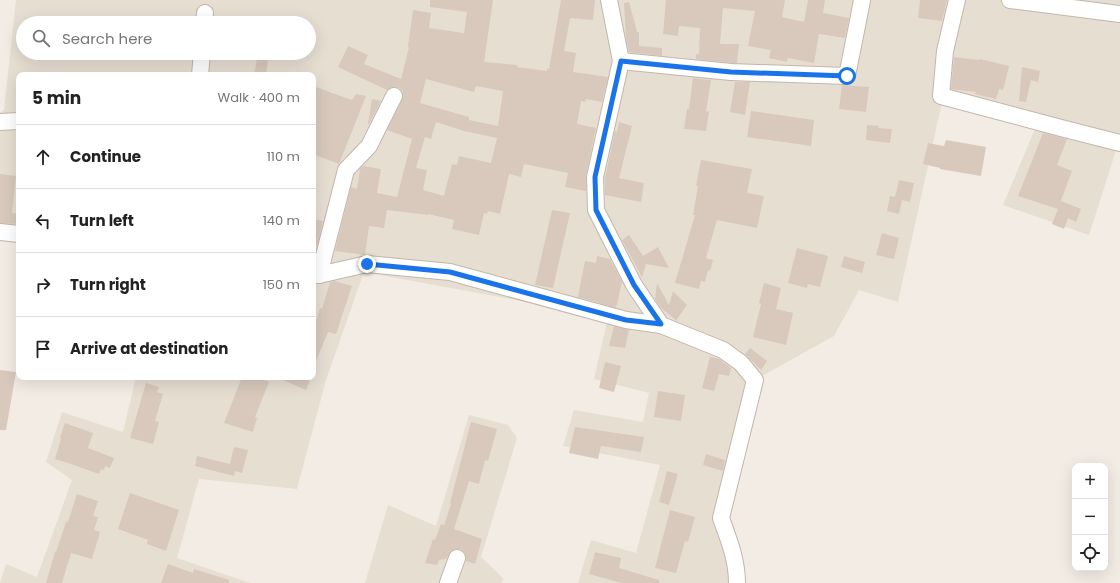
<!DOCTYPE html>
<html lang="en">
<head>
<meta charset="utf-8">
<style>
	body { margin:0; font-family:Poppins,sans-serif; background:#f6f6f6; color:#222 }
	.controls { position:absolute; right:12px; bottom:12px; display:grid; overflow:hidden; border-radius:8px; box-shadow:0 4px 16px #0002 }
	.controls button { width:36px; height:36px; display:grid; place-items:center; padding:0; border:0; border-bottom:1px solid #e0e0e0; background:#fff; color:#222; font:20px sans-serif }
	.stop { position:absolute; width:12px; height:12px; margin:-9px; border:3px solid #1a73e8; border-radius:50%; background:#fff }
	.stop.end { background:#1a73e8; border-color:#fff; box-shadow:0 1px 4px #0008 }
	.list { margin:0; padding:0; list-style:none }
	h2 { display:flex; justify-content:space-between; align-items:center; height:52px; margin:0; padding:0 16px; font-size:17px }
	h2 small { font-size:13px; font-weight:400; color:#767676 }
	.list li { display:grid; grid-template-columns:26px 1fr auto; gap:12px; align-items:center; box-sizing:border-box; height:64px; padding:0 16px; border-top:1px solid #e0e0e0 }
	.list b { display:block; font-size:15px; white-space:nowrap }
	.list em { font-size:13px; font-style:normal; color:#767676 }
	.icon { flex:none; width:22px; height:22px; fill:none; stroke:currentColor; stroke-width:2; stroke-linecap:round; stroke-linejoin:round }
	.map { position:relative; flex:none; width:1120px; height:583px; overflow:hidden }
	.search { position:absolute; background:#fff; box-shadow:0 4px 16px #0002; left:16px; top:16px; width:300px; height:44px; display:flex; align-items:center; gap:10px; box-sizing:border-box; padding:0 14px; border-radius:22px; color:#767676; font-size:15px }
	.panel { position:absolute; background:#fff; box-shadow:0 4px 16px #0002; left:16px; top:72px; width:300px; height:308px; border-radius:8px }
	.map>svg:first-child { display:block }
	.residential { fill:#e7ded2; fill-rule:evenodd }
	.building { fill:#d8c9bc; fill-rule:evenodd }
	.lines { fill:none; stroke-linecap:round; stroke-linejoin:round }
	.minor-casing { stroke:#c2b6aa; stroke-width:18 }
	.minor { stroke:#fff; stroke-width:16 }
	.route { stroke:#1a73e8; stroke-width:5 }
</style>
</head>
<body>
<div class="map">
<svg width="1120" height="583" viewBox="0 0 1120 583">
	<rect width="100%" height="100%" fill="#f3ece4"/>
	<g class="residential">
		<path d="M16,0h1104v138l-31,97 -86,-30 37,-88 -96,-24 -46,209 -39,-12 -25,46 -72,40 -44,140 20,67h-160l13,-43 45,13 24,-88 -97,-19 11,-36 69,12 6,-29 -55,-14 14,-62 -244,-45 -38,108 -29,109 -98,-10 -22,79 73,25h-250l6,-19 31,13 35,-97 -26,-18 16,-50 61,20 13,-55h177v-302h-294v159l-19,-2v-119l4,-3zM23,23h286v30h-286z"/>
		<polygon points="469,415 508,425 517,438 481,557 503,578 502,583 365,583 388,505 436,526"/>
	</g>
	<g class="building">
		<path d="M430,0h63l-9,62 33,3v2l30,4v-3l2,1 12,-69h34l-2,20 -23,-2 -6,33 12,2 -3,19 35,5 -6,25 -16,-3 -1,3 -4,-1 -4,23 19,4 -10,47v16l-21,-4 3,-14 -44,-9 -3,13 -12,-3 -9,40 -12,-3 -1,3 -3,-1 -5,22 -27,-6 2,-9 -26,-6v1l-41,-5 -3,18 -15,-2 -4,29 -30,-4 16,-64 6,2 3,-20 3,-3 18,3 -4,24 20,4 15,-58 -25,-9 15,-30 1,-5 -1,-5 -3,-2 -5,-1 -7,3 -49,-23 10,-21 20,9 -4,9 37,15 8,-32h-1l5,-37 18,3 -2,15 35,5 3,-21 -37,-5zM426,79l48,13 2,-6 27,5 -5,35 -29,-6v-3l-49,-14zM436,122l28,9 33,7 -6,25 -32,-7 -2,9 -5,-1 -8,32 -21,-6 4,-20 -11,-2 9,-31 6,2z"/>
		<polygon points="666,0 785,0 782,17 804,22 808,0 825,0 823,13 849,18 845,38 819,34 814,63 788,58 787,62 769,58 771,50 748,46 755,11 723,8 720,44 739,44 737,63 732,63 696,59 696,54 699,54 700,28 679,26 678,36 663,34"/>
		<polygon points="920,0 947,0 942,21 918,18"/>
		<polygon points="629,2 637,32 639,32 639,46 662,48 662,56 629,52 626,37 624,3"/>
		<polygon points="258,53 269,53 266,75 254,75"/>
		<polygon points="954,57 979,60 980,59 1009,66 1003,90 999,89 996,99 975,94 976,92 951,89"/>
		<polygon points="1022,67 1040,71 1038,82 1031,80 1026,102 1019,101"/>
		<polygon points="693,78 711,80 706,111 709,112 706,131 684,129 687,109 689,109"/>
		<polygon points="735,82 750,82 745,115 730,112"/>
		<polygon points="842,85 869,87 866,112 839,109"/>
		<polygon points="313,86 352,100 356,94 366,96 339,164 313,154"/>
		<polygon points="372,99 381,101 369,124 368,124"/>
		<polygon points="751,111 814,120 811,146 747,137"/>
		<polygon points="619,122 632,126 619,178 644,183 641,202 605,195 605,178 615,131 617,132"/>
		<polygon points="867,125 879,126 878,128 892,129 890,143 866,140"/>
		<polygon points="1043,133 1067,139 1057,165 1072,171 1059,206 1061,201 1081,209 1076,222 1068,218 1064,229 1052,224 1058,209 1018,196"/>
		<polygon points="946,140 986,147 981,176 940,169 940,168 923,164 928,143 944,146"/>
		<polygon points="701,160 752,169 747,193 764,196 757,228 717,220 706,258 713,260 710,271 708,270 705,282 701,281 699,289 675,283 695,215 693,215 698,186 696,185"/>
		<polygon points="0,174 16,176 12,213 19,214 18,224 0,223"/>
		<polygon points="899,180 914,183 910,202 902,200 899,214 887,211 890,196 895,197"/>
		<polygon points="552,210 570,213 553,288 535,285"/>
		<polygon points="313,219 323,221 317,246 313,245"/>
		<polygon points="882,233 899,238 894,259 876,255"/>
		<polygon points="629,235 643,256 658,247 669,268 646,264 642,277 622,240"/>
		<polygon points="797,248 828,256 820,287 808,284 807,288 788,283"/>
		<polygon points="597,256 610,259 622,282 616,308 578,297 585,261 596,263"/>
		<polygon points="844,256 865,262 862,273 841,267"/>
		<polygon points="335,281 352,286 336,334 328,332 313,368 313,331 320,308 322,309 330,282"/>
		<polygon points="657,283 669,305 673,291 687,305 677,319 677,321 661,308 655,299"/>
		<polygon points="764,283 781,288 776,309 793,313 786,345 753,337 761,304 759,303"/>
		<polygon points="614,326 629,330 625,348 609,346"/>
		<polygon points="750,348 767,361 761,370 745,354"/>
		<polygon points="710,357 719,359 731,368 729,376 719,374 714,391 702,388"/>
		<polygon points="605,362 621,366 614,392 599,388"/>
		<polygon points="0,370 16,372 6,430 0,430"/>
		<polygon points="242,377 256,377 269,382 255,417 257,418 253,432 224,423"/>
		<polygon points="276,377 303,377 310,380 306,390"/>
		<polygon points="146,383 159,387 157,392 163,394 155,421 159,422 153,444 130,438"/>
		<polygon points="658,391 685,395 681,421 654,417"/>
		<polygon points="471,422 497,429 488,461 485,460 479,484 469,481 454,529 482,539 475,564 466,561 466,557 464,552 461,549 456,549 451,551 446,559 439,560 437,565 425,563 433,539 435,540 441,524 444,525 451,504 450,503"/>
		<polygon points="65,423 93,433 88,448 114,458 110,468 105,466 104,470 101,469 99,474 68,463 55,459 61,439 60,438"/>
		<polygon points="575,427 644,437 641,452 601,446 598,459 569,453"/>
		<polygon points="234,447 248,450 242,473 235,471 234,476 195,466 197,456 230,464"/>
		<polygon points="706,454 725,460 723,471 703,465"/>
		<polygon points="667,471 678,474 669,505 659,502"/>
		<polygon points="130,493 179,510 166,551 147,544 148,540 118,529"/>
		<polygon points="77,494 98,501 93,516 98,517 94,530 100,532 92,559 71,553 62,583 46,583 55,552 56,552 66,522 68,522"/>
		<polygon points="670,510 695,517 688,542 685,541 676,573 655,568"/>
		<polygon points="595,552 621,558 619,568 659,580 659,583 622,583 589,574"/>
		<polygon points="168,564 193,573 194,569 229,580 229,583 161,583"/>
	</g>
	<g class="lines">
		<defs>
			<g id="minor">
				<path d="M609,0l12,61 -26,116 1,33 38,75 27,40 62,25 18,13 14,17 -34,138c8,22 16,42 16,65"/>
				<polyline points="957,0 945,51 941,96 1061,128 1120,143"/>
				<polyline points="1010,0 1120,14"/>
				<polyline points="204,23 205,13"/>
				<polyline points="621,61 731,72 847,76 859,16 862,0"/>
				<polyline points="200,75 202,53"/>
				<polyline points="0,122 19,121"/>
				<polyline points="0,232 19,234"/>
				<polyline points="313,274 319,275 367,264 450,272 626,320 661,325"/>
				<polyline points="319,275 346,170 369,146 394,96"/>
				<polyline points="448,583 457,558"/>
			</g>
		</defs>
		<use href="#minor" class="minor-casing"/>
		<use href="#minor" class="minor"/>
	</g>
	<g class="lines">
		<polyline class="route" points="367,264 450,272 626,320 661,324 634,285 596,210 595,177 621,61 731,72 847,76"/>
	</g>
</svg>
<div class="controls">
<button>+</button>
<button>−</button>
<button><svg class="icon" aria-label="locate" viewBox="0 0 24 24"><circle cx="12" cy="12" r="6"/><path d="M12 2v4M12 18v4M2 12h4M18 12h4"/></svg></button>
</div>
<div class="stop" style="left:847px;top:76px"></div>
<div class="stop end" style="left:367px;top:264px"></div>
<div class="search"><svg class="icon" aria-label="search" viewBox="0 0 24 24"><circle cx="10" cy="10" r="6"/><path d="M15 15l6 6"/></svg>Search here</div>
<section class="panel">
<h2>5 min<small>Walk · 400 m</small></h2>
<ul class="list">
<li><svg class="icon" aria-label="ahead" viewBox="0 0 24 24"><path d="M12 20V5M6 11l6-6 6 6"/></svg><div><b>Continue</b></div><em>110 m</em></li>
<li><svg class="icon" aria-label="left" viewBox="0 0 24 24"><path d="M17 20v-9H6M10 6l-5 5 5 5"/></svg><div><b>Turn left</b></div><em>140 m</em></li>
<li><svg class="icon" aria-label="right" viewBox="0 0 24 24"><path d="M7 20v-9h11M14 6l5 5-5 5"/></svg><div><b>Turn right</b></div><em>150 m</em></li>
<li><svg class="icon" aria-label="arrive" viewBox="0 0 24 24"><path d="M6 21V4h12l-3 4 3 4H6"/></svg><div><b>Arrive at destination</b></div></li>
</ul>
</section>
</div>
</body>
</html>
